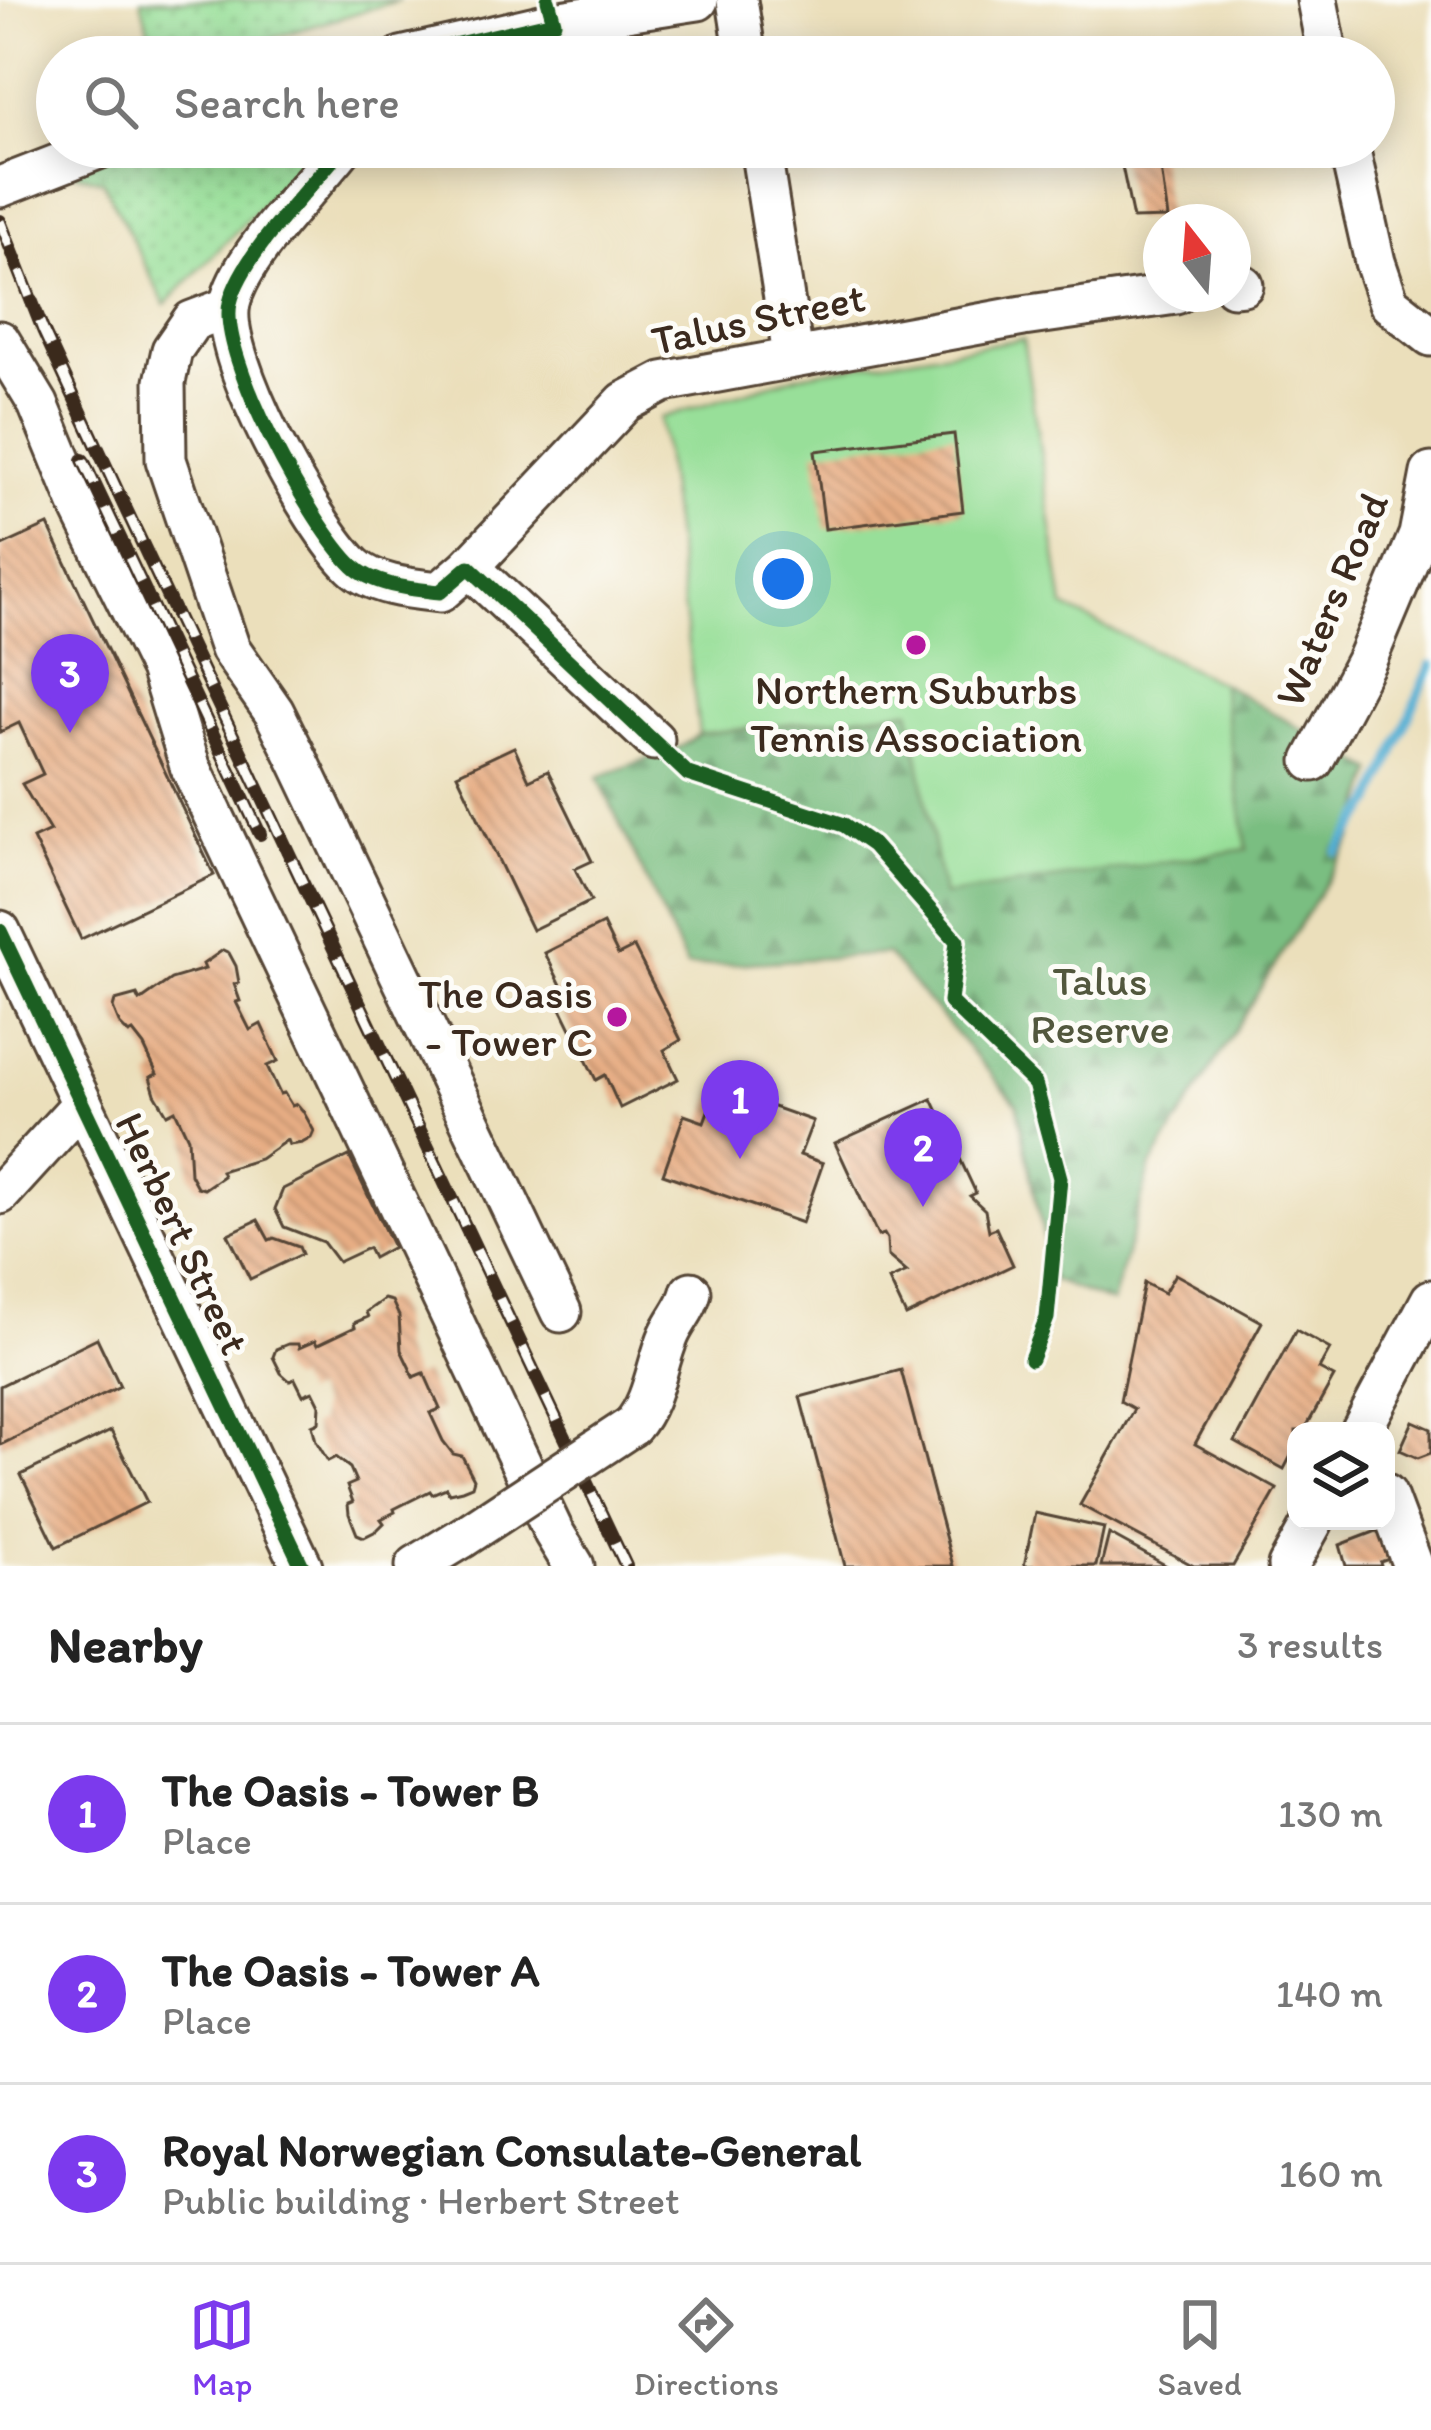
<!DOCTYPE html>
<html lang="en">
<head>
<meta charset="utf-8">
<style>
	body { margin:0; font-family:Itim,sans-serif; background:#f2f2f2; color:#222 }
	.controls { position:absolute; right:36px; bottom:36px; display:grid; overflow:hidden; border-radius:24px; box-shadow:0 6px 30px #0003 }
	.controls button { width:108px; height:108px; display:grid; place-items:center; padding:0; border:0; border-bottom:3px solid #e0e0e0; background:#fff; color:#222; font:60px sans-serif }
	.compass { position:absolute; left:1143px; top:204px; width:108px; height:108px; border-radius:50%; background:#fff; box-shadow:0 6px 30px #0003; rotate:343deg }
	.you { position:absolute; left:783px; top:579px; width:42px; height:42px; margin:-30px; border:9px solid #fff; border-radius:50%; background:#1a73e8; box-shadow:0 0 0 18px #1a73e833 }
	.badge { display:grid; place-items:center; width:78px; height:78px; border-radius:50%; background:#7c3aed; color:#fff; font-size:39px; font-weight:700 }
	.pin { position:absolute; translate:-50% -99px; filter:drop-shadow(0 3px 6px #0008) }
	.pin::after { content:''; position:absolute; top:63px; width:42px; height:36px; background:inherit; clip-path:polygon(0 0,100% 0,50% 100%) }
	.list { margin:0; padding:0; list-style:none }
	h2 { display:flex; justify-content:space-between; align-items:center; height:156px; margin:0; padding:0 48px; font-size:51px }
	h2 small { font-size:39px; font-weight:400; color:#767676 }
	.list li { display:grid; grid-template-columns:78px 1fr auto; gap:36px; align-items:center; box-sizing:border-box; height:180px; padding:0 48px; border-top:3px solid #e0e0e0 }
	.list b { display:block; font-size:45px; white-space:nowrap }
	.list p { margin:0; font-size:39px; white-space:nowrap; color:#767676 }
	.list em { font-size:39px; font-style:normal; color:#767676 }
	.icon { flex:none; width:66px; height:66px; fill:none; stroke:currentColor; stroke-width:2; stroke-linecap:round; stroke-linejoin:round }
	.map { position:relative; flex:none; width:1431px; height:1566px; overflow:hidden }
	.search { position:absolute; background:#fff; box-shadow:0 6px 30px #0003; left:36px; right:36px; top:36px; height:132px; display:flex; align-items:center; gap:30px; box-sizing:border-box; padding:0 42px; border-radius:66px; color:#767676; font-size:45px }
	.sheet { height:696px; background:#fff }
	nav { display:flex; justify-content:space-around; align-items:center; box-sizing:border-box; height:168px; border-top:3px solid #e0e0e0; background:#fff; font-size:33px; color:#767676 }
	nav a { display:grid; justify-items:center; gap:6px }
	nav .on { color:#7c3aed }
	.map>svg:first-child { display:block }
	.grass { fill:url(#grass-dots); stroke:#6a845c; stroke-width:3 }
	.forest { fill:url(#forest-firs); stroke:#5a7450; stroke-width:3 }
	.garden { fill:#98df99; stroke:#6a845c; stroke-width:3 }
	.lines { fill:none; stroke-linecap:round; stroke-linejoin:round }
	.stream { stroke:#54aed2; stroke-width:9 }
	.building { fill:url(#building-back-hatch) }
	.minor-casing { stroke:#554536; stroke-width:45 }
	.minor { stroke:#fff; stroke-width:39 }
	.rail-casing { stroke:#3b2a1e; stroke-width:14 }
	.rail { stroke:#fdfcf7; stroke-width:9; stroke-dasharray:27; stroke-linecap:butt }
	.minor-bridge-casing { stroke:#554536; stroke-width:45; stroke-linecap:butt }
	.minor-bridge { stroke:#fff; stroke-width:39 }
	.cycleway-casing { stroke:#fdfcf7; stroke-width:22 }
	.cycleway { stroke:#1b5e20; stroke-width:15 }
	.poi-dot { fill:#b5179e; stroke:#fdfcf7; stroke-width:4.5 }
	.labels { text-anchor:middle; stroke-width:10; stroke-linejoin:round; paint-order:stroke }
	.street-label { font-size:42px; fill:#3b2a1e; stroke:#fdfcf7 }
	.poi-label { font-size:42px; fill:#3b2a1e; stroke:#fdfcf7 }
	.park-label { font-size:42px; fill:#52573d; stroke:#fdfcf7 }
</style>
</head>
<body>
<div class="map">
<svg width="1431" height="1566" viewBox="0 0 1431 1566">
	<defs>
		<pattern id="grass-dots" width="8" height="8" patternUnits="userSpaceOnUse" patternTransform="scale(3)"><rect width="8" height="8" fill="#98df99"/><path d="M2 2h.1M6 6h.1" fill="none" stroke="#84c083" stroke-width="1.8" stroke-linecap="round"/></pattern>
		<pattern id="forest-firs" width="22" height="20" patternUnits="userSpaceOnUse" patternTransform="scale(3)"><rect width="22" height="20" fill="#7abe81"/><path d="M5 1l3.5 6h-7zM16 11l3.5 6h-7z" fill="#659b69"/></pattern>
		<pattern id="building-back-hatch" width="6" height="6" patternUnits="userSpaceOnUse" patternTransform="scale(3)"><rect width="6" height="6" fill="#e7ad84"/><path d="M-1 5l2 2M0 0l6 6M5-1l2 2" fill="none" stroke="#bc8d6b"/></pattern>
	</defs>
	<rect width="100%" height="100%" fill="#fdfcf7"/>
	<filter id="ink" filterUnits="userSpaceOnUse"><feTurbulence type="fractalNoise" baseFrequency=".00833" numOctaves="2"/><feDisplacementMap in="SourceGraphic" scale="24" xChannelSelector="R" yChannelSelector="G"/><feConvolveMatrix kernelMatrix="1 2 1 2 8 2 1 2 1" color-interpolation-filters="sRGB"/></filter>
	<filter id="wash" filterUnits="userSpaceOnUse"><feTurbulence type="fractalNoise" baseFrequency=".004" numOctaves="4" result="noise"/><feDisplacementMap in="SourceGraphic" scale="48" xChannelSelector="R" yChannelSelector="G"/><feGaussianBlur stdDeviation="2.7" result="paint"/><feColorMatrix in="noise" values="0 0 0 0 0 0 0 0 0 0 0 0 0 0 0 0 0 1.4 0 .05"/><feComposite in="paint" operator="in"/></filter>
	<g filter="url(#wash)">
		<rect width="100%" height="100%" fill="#ebdfbb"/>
		<g class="grass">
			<polygon points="141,0 400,0 209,57 155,57"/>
			<polygon points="128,147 318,147 165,305 103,181 65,170"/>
		</g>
		<polygon class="forest" points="1221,683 1374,771 1353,838 1151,1166 1112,1303 1052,1280 1017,1104 887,954 687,967 598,777 683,746 699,734 911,710 943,895 1247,849"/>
		<polygon class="garden" points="1023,339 1064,607 1221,683 1247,849 943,896 910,710 699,734 660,418 804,374"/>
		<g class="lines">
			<polyline class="stream" points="1337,852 1373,802 1431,665"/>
		</g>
		<g id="blocks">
			<g class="building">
				<polygon points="1118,147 1158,147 1168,218 1133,219"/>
				<polygon points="954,434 963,511 825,529 815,451"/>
				<polygon points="48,525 214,875 81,939 33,839 50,831 22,784 43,774 19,723 0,732 0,547"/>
				<polygon points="514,747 529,780 548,771 592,861 575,869 591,901 532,930 457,774"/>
				<polygon points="603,924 618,955 634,947 681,1040 664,1050 678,1079 620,1108 605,1075 596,1080 554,994 563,989 545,953"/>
				<polygon points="223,950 229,953 236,966 239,983 234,984 240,1001 236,1002 250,1030 261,1024 278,1061 267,1066 280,1094 284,1093 292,1106 297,1104 303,1111 314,1131 311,1138 302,1143 289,1145 287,1140 260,1159 221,1171 223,1176 204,1189 197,1187 190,1174 188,1138 175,1110 167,1114 155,1094 150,1077 157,1074 144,1046 133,1032 129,1034 120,1025 113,1008 115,1001 137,995 140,1001 171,979 205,969 203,964"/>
				<polygon points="717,1087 813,1121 800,1155 823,1163 802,1223 663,1174 684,1115 704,1122"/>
				<polygon points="932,1099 976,1193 970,1196 985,1210 989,1231 996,1228 1013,1265 906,1316 889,1280 907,1272 888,1256 887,1239 884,1234 878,1236 835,1143"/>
				<polygon points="349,1156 393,1247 373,1258 368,1248 338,1262 323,1242 284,1227 275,1209 283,1189"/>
				<polygon points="258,1220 269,1240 274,1238 299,1247 302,1254 250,1279 228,1234"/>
				<polygon points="1175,1274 1262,1322 1195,1444 1277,1489 1233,1566 1194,1566 1080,1505 1134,1409 1120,1401 1144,1283 1164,1293"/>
				<polygon points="384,1299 392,1301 399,1316 401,1350 414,1377 424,1373 440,1409 430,1413 443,1441 453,1454 462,1456 474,1479 472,1486 462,1490 449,1493 446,1488 432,1494 430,1491 394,1509 395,1512 381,1519 384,1523 376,1531 364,1537 357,1534 349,1514 348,1504 353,1502 347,1486 356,1482 350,1468 336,1457 328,1461 316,1441 312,1425 319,1422 320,1405 313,1391 303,1395 295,1379 290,1381 281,1373 273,1357 276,1349 288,1344 298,1344 299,1348 315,1341 317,1345 355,1327 354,1323 368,1317 366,1312"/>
				<polygon points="1296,1330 1330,1349 1319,1369 1334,1377 1304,1431 1296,1431 1296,1446 1284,1469 1235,1442"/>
				<polygon points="97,1338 120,1386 0,1445 0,1386"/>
				<polygon points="901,1370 953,1566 845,1566 800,1397"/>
				<polygon points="1413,1421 1431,1429 1431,1453 1418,1458 1400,1450"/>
				<polygon points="111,1431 147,1502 56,1547 21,1475"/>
				<polygon points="1035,1513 1104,1528 1096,1566 1024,1566"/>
				<polygon points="1382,1529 1399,1566 1391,1566 1389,1559 1380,1562 1381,1566 1346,1566 1340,1545"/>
				<polygon points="1109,1534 1167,1566 1101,1566"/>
			</g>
		</g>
	</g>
	<g filter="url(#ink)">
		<use href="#blocks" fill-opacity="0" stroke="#554536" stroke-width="3"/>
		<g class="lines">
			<defs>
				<g id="minor">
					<polyline points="737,0 746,57"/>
					<polyline points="1317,0 1328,57"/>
					<polyline points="401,57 554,22 698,0"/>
					<path d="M343,147c-32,41 -102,108 -113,156 -12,54 83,225 123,263 21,20 60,23 87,26l29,-25 156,-165 38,-20 360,-66 153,-22"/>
					<polyline points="760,147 793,355"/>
					<polyline points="1349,147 1375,262 1389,303 1431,336"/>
					<polyline points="0,187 103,147"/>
					<polyline points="1233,286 1243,285"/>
					<polyline points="229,307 192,321 172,350 165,382 166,460 230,649 274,712 297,758 561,1312"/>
					<polyline points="0,341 38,404 82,511 160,668 190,766 554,1533 574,1566"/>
					<polyline points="469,567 654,740"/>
					<polyline points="1313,761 1366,661 1419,535 1431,473"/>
					<polyline points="0,931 302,1566"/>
					<polyline points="0,1194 82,1104"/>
					<path d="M632,1426c22,-25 24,-61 37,-91 7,-16 18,-26 22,-43"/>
					<polyline points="1361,1431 1431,1300"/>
					<polyline points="1386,1494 1413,1566"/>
					<polyline points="416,1566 462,1538"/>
					<polyline points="1288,1566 1313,1521"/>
				</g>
			</defs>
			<use href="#minor" class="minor-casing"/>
			<use href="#minor" class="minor"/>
			<defs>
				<g id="rail">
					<polyline points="0,221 43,330 124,505 626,1566"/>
					<polyline points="83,460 260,834"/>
				</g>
			</defs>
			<use href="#rail" class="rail-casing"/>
			<use href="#rail" class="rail"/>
			<defs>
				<polyline id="minor-bridge" points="462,1538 632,1426"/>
			</defs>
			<use href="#minor-bridge" class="minor-bridge-casing"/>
			<use href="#minor-bridge" class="minor-bridge"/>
			<defs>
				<g id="cycleway">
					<polyline points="401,57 554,22 548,0"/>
					<path d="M343,147c-32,41 -102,108 -113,156 -12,54 83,225 123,263 21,20 60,23 87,26l29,-25 219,207 156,51 29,20 84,96 -7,61 85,82 25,94 -13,140 -16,41"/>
					<polyline points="0,931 302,1566"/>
				</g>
			</defs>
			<use href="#cycleway" class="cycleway-casing"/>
			<use href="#cycleway" class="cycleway"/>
		</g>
	</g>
	<g class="poi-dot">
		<circle cx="916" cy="645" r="12"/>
		<circle cx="617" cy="1017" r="12"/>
	</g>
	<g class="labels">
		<g class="street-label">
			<text transform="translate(758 318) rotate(-12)" y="15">Talus Street</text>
			<text transform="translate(1331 599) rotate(-67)" y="15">Waters Road</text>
			<text transform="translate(183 1233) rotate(65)" y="15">Herbert Street</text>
		</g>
		<g class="poi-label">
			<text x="916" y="704">Northern Suburbs<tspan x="916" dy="48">Tennis Association</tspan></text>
			<text x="593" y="1008" text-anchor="end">The Oasis<tspan x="593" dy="48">- Tower C</tspan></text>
		</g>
		<g class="park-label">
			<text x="1100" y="995">Talus<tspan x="1100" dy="48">Reserve</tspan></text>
		</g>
	</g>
</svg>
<div class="controls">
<button><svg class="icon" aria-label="layers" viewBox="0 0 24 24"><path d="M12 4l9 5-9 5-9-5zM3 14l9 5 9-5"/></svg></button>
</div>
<svg class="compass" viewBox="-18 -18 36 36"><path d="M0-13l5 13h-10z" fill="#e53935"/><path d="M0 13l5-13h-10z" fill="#767676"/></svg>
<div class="you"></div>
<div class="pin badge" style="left:740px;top:1159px">1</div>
<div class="pin badge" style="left:923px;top:1207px">2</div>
<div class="pin badge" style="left:70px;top:733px">3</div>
<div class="search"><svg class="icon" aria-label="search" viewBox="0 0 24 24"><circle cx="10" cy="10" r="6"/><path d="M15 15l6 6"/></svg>Search here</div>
</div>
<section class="sheet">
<h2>Nearby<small>3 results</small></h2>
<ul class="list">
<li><span class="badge">1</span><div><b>The Oasis - Tower B</b><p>Place</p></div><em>130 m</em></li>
<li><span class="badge">2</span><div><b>The Oasis - Tower A</b><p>Place</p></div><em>140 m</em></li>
<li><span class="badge">3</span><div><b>Royal Norwegian Consulate-General</b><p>Public building · Herbert Street</p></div><em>160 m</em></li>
</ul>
</section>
<nav>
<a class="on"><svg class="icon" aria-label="map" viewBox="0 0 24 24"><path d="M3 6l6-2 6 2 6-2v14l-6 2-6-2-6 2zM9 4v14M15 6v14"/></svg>Map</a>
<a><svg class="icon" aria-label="directions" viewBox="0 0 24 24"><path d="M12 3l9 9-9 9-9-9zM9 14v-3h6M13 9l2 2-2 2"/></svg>Directions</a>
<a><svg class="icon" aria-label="saved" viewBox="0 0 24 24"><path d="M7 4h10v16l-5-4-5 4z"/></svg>Saved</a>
</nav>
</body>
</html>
